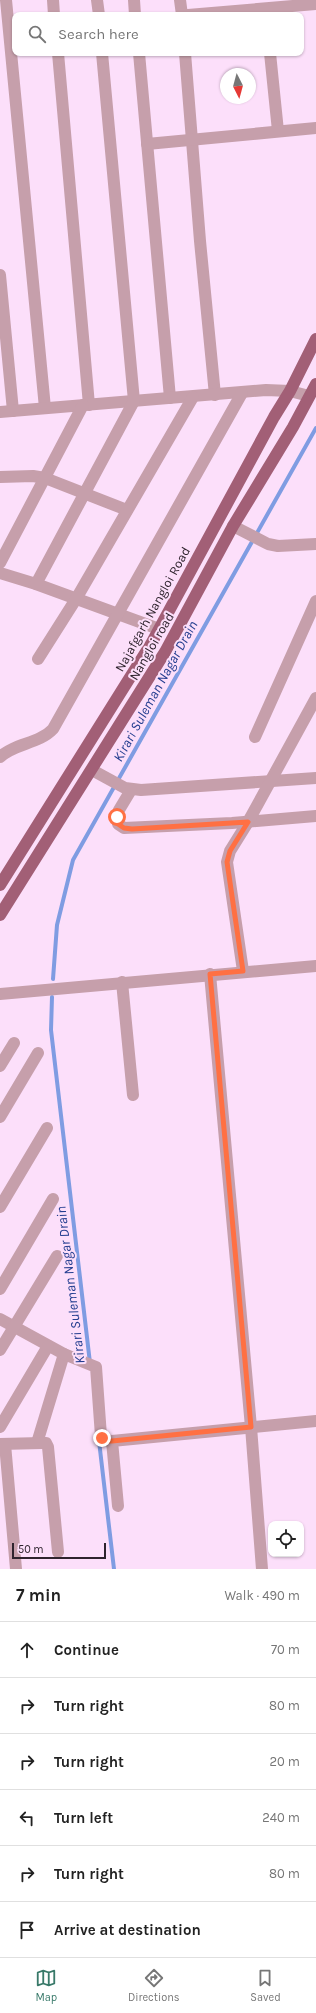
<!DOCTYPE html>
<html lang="en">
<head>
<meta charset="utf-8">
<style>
	body { margin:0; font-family:Karla,sans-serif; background:#f2f2f2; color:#222 }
	.controls { position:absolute; right:12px; bottom:12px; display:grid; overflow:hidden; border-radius:8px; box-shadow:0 1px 3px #0004 }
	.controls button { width:36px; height:36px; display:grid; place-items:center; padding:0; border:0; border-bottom:1px solid #e0e0e0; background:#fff; color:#222; font:20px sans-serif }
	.compass { position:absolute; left:220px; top:68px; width:36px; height:36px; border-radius:50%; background:#fff; box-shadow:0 1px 3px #0004; rotate:174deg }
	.scale { position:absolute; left:12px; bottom:10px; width:94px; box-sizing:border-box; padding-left:4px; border:2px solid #2e232d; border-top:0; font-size:11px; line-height:14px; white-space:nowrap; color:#2e232d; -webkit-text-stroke:3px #fcdffa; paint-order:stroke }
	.stop { position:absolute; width:12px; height:12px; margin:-9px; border:3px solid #ff7043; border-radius:50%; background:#fff }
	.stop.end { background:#ff7043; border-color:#fff; box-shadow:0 1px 4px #0008 }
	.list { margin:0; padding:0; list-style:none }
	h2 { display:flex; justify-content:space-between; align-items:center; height:52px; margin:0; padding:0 16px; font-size:17px }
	h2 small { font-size:13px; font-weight:400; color:#767676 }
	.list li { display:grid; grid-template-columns:26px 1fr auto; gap:12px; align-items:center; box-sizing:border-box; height:56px; padding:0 16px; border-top:1px solid #e0e0e0 }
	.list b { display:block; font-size:15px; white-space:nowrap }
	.list em { font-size:13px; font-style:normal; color:#767676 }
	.icon { flex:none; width:22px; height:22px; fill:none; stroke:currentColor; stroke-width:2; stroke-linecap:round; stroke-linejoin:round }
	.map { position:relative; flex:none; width:316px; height:1569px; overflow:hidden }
	.search { position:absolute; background:#fff; box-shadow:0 1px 3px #0004; left:12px; right:12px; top:12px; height:44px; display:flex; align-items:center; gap:10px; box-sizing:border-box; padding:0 14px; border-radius:8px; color:#767676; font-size:15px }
	.sheet { height:388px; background:#fff }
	nav { display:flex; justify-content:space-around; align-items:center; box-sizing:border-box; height:56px; border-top:1px solid #e0e0e0; background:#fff; font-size:11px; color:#767676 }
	nav a { display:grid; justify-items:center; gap:2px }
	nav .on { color:#387969 }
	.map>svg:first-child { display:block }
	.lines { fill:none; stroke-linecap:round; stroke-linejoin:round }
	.stream { stroke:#7f9ce2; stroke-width:4 }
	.minor { stroke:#c69fab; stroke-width:12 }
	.major { stroke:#a25f76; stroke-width:12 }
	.route { stroke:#ff7043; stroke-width:5 }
	.labels { text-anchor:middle; stroke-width:4; stroke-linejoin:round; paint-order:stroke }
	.street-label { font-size:13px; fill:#2e232d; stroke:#fcdffa }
	.water-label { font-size:14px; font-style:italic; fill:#243e90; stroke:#fcdffa }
</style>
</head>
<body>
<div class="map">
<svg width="316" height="1569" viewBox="0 0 316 1569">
	<rect width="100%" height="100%" fill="#fcdffa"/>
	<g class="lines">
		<g class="stream">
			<polyline points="53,979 57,925 73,860 316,428"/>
			<polyline points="52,997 51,1030 90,1363"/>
			<polyline points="99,1441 114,1569"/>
		</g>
		<g class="minor">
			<polyline points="6,0 45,408"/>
			<polyline points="53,0 54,15"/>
			<polyline points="97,0 99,15"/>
			<polyline points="134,0 135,15"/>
			<polyline points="180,0 182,15"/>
			<polyline points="188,15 316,4"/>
			<polyline points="58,53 89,405"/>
			<polyline points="139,53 170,398"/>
			<polyline points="185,53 200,241 215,395"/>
			<polyline points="270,53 278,131"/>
			<polyline points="147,144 316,128"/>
			<polyline points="0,275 13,411"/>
			<polyline points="0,412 266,390 290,391 309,396"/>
			<polyline points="0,477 33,476 45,478 127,510"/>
			<polyline points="233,526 268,544 278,546 316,544"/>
			<polyline points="0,563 83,405"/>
			<polyline points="0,573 36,584 159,629"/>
			<polyline points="36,584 134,401 102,53"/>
			<polyline points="38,659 76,599 193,397"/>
			<polyline points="255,737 316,601"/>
			<path d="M0,757c15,-14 39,-13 53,-28l189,-336"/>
			<polyline points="92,770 125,788 141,790 316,778"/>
			<polyline points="131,790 119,810 117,817 118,824 124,828 232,823 316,816"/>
			<polyline points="243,971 227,862 230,851 248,822 316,698"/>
			<polyline points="210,974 251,1427 262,1569"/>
			<polyline points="122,982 133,1095"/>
			<polyline points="0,994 316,966"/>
			<polyline points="0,1066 14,1043"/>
			<polyline points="0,1117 38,1053"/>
			<polyline points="0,1207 47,1128"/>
			<polyline points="0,1289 53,1199"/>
			<polyline points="0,1319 64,1354 37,1443"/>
			<polyline points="0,1350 57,1256"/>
			<polyline points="64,1354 96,1367 101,1436 103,1440 112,1441"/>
			<polyline points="0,1427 48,1346"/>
			<polyline points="0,1444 42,1443 46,1443 48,1447 58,1552"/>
			<polyline points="5,1444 16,1569"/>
			<polyline points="118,1506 112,1441 316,1421"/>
		</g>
		<g class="major">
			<polyline points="0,885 151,644 274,417 290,391 316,339"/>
			<polyline points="0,915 165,652 233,526 293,427 316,384"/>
		</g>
	</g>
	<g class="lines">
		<polyline class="route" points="102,1438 105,1441 112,1441 251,1427 210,974 243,971 227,862 230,851 248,822 132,829 124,828 118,824 117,817"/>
	</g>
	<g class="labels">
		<g class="street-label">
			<text transform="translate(152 609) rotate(-61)" y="5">Najafgarh Nangloi Road</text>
			<text transform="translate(151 646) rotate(-60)" y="5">Nangloi road</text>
		</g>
		<g class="water-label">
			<text transform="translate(155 691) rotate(-61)" y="5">Kirari Suleman Nagar Drain</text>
			<text transform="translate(70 1285) rotate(-97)" y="5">Kirari Suleman Nagar Drain</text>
		</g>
	</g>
</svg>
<div class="controls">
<button><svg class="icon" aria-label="locate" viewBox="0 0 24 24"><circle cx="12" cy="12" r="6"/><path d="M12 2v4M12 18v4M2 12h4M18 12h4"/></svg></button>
</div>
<svg class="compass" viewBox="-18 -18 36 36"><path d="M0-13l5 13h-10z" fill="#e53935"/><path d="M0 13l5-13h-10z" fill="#767676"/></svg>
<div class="scale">50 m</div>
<div class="stop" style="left:117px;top:817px"></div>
<div class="stop end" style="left:102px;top:1438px"></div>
<div class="search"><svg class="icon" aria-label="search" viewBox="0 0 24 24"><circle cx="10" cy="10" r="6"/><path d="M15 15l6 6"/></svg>Search here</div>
</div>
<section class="sheet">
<h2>7 min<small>Walk · 490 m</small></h2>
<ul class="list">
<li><svg class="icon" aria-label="ahead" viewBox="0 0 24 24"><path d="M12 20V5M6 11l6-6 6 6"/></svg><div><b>Continue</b></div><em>70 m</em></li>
<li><svg class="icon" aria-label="right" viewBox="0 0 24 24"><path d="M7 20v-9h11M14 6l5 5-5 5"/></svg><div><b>Turn right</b></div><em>80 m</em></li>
<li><svg class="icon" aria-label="right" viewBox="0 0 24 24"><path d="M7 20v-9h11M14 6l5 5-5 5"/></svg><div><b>Turn right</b></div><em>20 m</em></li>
<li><svg class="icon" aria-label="left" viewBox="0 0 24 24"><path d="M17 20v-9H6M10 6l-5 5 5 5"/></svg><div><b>Turn left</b></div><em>240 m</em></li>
<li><svg class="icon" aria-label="right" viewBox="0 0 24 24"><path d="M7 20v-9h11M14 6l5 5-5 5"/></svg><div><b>Turn right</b></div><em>80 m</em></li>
<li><svg class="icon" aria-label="arrive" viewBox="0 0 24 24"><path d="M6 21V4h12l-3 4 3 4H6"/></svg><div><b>Arrive at destination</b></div></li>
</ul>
</section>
<nav>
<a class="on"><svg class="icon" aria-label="map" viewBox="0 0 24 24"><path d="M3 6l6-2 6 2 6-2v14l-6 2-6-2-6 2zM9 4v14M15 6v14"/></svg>Map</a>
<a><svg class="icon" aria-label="directions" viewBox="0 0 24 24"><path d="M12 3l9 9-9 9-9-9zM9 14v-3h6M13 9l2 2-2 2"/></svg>Directions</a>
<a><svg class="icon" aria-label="saved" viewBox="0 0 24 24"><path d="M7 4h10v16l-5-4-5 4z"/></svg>Saved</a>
</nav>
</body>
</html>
